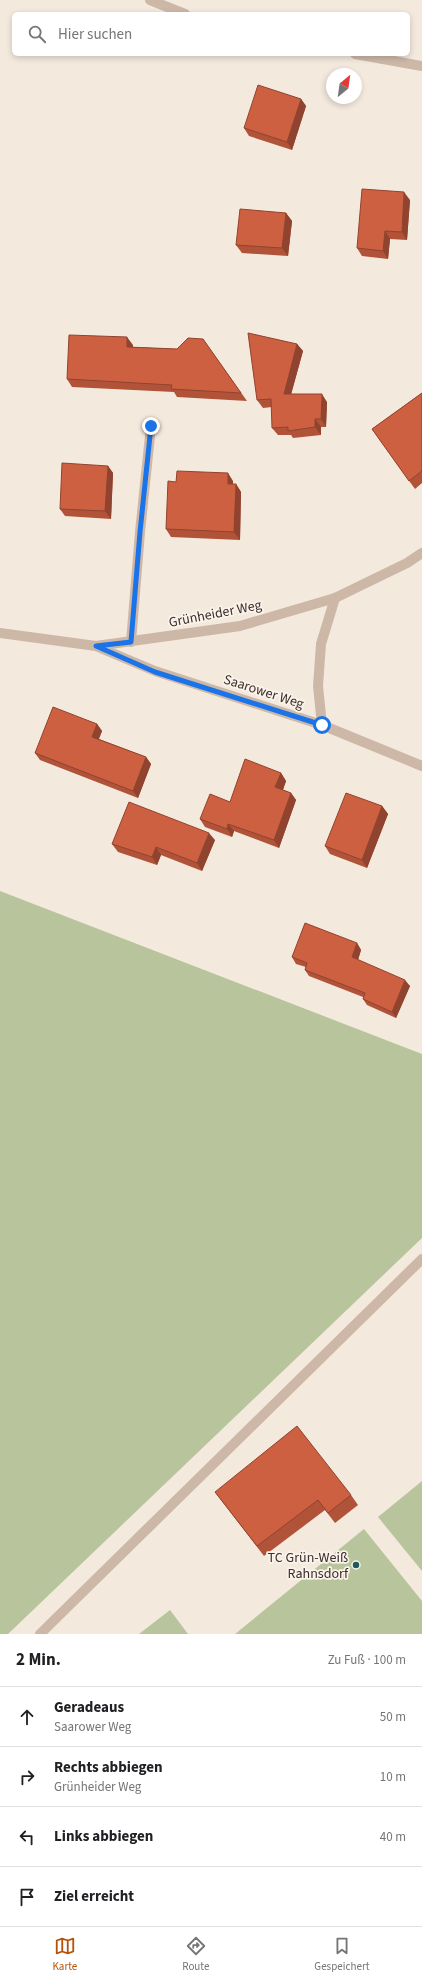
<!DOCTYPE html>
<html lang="de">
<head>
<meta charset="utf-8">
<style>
	body { margin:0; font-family:"Source Sans 3",sans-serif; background:#f2f2f2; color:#202124 }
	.compass { position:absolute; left:326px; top:68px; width:36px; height:36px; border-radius:50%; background:#fff; box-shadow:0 2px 6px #0003; rotate:29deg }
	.stop { position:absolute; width:12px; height:12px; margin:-9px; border:3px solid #1a73e8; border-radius:50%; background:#fff }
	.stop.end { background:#1a73e8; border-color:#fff; box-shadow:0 1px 4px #0008 }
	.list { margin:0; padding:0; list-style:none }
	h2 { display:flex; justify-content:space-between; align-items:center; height:52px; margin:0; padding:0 16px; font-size:17px }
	h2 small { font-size:13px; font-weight:400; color:#757577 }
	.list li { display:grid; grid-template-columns:26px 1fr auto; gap:12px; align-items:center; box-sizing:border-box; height:60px; padding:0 16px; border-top:1px solid #e0e0e0 }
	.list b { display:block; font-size:15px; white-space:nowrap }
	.list p { margin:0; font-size:13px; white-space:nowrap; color:#757577 }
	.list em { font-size:13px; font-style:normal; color:#757577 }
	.icon { flex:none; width:22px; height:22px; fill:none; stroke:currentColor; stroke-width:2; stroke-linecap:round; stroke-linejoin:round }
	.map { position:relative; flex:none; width:422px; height:1634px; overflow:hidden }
	.search { position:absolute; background:#fff; box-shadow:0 2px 6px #0003; left:12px; right:12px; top:12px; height:44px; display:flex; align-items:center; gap:10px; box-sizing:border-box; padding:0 14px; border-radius:6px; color:#757577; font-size:15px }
	.sheet { height:292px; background:#fff }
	nav { display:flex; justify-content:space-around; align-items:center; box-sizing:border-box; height:56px; border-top:1px solid #e0e0e0; background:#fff; font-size:11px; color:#757577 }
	nav a { display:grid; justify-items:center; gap:2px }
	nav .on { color:#b45309 }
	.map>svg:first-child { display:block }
	.green { fill:#b8c59c }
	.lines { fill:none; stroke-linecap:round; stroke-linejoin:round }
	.lane { stroke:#cdb8a8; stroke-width:10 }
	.street { stroke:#cdb8a8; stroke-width:10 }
	.wall { fill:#b15339 }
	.shaded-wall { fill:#90432e }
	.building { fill:#ce6042; stroke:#90432e }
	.route { stroke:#1a73e8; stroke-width:5 }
	.poi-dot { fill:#1b5c5f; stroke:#fbf3eb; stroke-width:1.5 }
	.labels { text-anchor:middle; stroke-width:3.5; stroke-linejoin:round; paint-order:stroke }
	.street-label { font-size:14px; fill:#3a2e29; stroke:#fbf3eb }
	.poi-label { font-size:14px; fill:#3a2e29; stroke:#fbf3eb; text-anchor:end }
</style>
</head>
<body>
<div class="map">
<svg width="422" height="1634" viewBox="0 0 422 1634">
	<rect width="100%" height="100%" fill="#f4e9dd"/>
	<g class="green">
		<polygon points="0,891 422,1054 422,1238 8,1634 0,1634"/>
		<polygon points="422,1481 422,1571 378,1517"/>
		<polygon points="364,1529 422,1601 422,1634 235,1634"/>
		<polygon points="170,1610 188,1634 139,1634"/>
	</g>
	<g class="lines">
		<g class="lane">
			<polyline points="131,642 140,532 151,426"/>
			<polyline points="322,725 318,686 321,644 335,598"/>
			<polyline points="40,1634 422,1259"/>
		</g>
		<g class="street">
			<polyline points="150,0 185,14"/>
			<polyline points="355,54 422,66"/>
			<polyline points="0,633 96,646 240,626 335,598 407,563 422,553"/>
			<polyline points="98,647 155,671 322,725 422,766"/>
		</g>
	</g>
	<g class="wall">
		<polygon points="301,99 306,106 292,150 249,136 244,128"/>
		<polygon points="410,200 407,240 390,239 388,259 362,256 357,248"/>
		<polygon points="286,213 292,221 288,256 242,253 236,245"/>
		<polygon points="203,339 247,401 177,397 174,392 72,387 67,379 133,345 133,347 177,349"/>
		<polygon points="297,344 303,351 291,394 327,402 326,427 321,427 321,435 293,438 291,435 278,435 272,428 272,407 263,408 257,400"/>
		<polygon points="422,393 422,483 415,489 372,429"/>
		<polygon points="108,466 113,473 111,519 65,516 60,509"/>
		<polygon points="233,481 233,484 236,484 241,492 240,540 171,537 166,529 176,482"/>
		<polygon points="97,724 102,731 99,739 146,757 151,764 138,798 40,760 35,753"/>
		<polygon points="281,773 286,781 283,790 291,793 296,800 279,848 234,831 232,837 205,827 200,819"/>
		<polygon points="382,806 388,814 367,868 330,854 325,846"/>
		<polygon points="215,840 202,871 161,855 157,865 118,852 112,844"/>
		<polygon points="357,943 361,950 358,960 410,986 396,1018 367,1005 363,999 363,997 309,976 305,970 306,967 296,964 292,957"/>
		<polygon points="215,1492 351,1495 358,1505 335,1523 325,1510 264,1556"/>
	</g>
	<g class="shaded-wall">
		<polygon points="301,99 306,106 292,150 287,142"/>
		<polygon points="404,192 410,200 407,240 402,232"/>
		<polygon points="286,213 292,221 288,256 282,248"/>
		<polygon points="385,231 390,239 388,259 383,251"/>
		<polygon points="127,337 133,345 132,355 127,347"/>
		<polygon points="297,344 303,351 289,402 284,394"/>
		<polygon points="322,394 327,402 326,427 321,419"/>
		<polygon points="315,419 321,427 321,435 315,427"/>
		<polygon points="108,466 113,473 111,519 105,511"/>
		<polygon points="228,473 233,481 233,492 228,484"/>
		<polygon points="236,484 241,492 240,540 234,532"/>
		<polygon points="97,724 102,731 97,743 92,737"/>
		<polygon points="146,757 151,764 138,798 133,791"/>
		<polygon points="281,773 286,781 281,795 275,787"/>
		<polygon points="291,793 296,800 279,848 274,840"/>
		<polygon points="382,806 388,814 367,868 362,860"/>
		<polygon points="228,824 234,831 232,837 227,829"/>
		<polygon points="209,833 215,840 202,871 197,863"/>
		<polygon points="156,847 161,855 157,865 152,857"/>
		<polygon points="357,943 361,950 357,963 352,957"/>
		<polygon points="405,980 410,986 396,1018 392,1012"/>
	</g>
	<g class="building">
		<polygon points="258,85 301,99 287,142 244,128"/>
		<polygon points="362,189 404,192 402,232 385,231 383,251 357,248"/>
		<polygon points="240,209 286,213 282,248 236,245"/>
		<polygon points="248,333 297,344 284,394 322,394 321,419 315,419 315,427 288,431 288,427 272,428 271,399 257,400"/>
		<polygon points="69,335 127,337 127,347 177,349 188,338 203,339 241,393 171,389 172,385 67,379"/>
		<polygon points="422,393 422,471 409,481 372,429"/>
		<polygon points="62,463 108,466 105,511 60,509"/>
		<polygon points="177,471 228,473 228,484 236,484 234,532 166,529 168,481 176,482"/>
		<polygon points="53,707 97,724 92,737 146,757 133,791 35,753"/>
		<polygon points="245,759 281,773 275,787 291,793 274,840 228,824 227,829 200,819 210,794 230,802"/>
		<polygon points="346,793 382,806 362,860 325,846"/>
		<polygon points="129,802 209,833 197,863 156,847 152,857 112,844"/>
		<polygon points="305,923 357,943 352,957 405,980 392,1012 363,999 365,993 305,970 307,963 292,957"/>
		<polygon points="297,1426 351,1495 328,1513 318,1500 257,1546 215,1492"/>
	</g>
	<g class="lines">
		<polyline class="route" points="151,426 140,532 131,642 96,646 155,672 322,725"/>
	</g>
	<circle class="poi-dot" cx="356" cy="1565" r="4"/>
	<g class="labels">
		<g class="street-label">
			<text transform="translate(215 613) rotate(-11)" y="5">Grünheider Weg</text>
			<text transform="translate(264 691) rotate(18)" y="5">Saarower Weg</text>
		</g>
		<g class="poi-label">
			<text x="348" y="1562">TC Grün-Weiß<tspan x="348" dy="16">Rahnsdorf</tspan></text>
		</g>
	</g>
</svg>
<svg class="compass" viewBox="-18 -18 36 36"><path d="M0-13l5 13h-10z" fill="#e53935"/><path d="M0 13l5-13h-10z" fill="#757577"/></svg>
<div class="stop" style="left:322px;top:725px"></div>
<div class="stop end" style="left:151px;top:426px"></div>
<div class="search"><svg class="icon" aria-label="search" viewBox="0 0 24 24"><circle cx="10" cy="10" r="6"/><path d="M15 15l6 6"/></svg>Hier suchen</div>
</div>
<section class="sheet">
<h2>2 Min.<small>Zu Fuß · 100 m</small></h2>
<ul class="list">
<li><svg class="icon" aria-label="ahead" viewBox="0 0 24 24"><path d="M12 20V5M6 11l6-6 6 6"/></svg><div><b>Geradeaus</b><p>Saarower Weg</p></div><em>50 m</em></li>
<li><svg class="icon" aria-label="right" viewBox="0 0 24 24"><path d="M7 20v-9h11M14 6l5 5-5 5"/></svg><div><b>Rechts abbiegen</b><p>Grünheider Weg</p></div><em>10 m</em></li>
<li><svg class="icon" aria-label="left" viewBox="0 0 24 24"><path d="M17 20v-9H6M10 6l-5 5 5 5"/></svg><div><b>Links abbiegen</b></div><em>40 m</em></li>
<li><svg class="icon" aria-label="arrive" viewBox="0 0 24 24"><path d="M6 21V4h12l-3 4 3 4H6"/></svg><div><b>Ziel erreicht</b></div></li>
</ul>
</section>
<nav>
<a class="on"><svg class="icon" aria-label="map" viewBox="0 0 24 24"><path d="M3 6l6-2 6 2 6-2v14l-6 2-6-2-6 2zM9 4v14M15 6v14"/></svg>Karte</a>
<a><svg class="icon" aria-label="directions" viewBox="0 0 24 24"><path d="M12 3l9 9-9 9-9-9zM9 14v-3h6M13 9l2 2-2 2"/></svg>Route</a>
<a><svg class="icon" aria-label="saved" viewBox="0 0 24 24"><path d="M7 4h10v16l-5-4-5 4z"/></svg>Gespeichert</a>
</nav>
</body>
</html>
